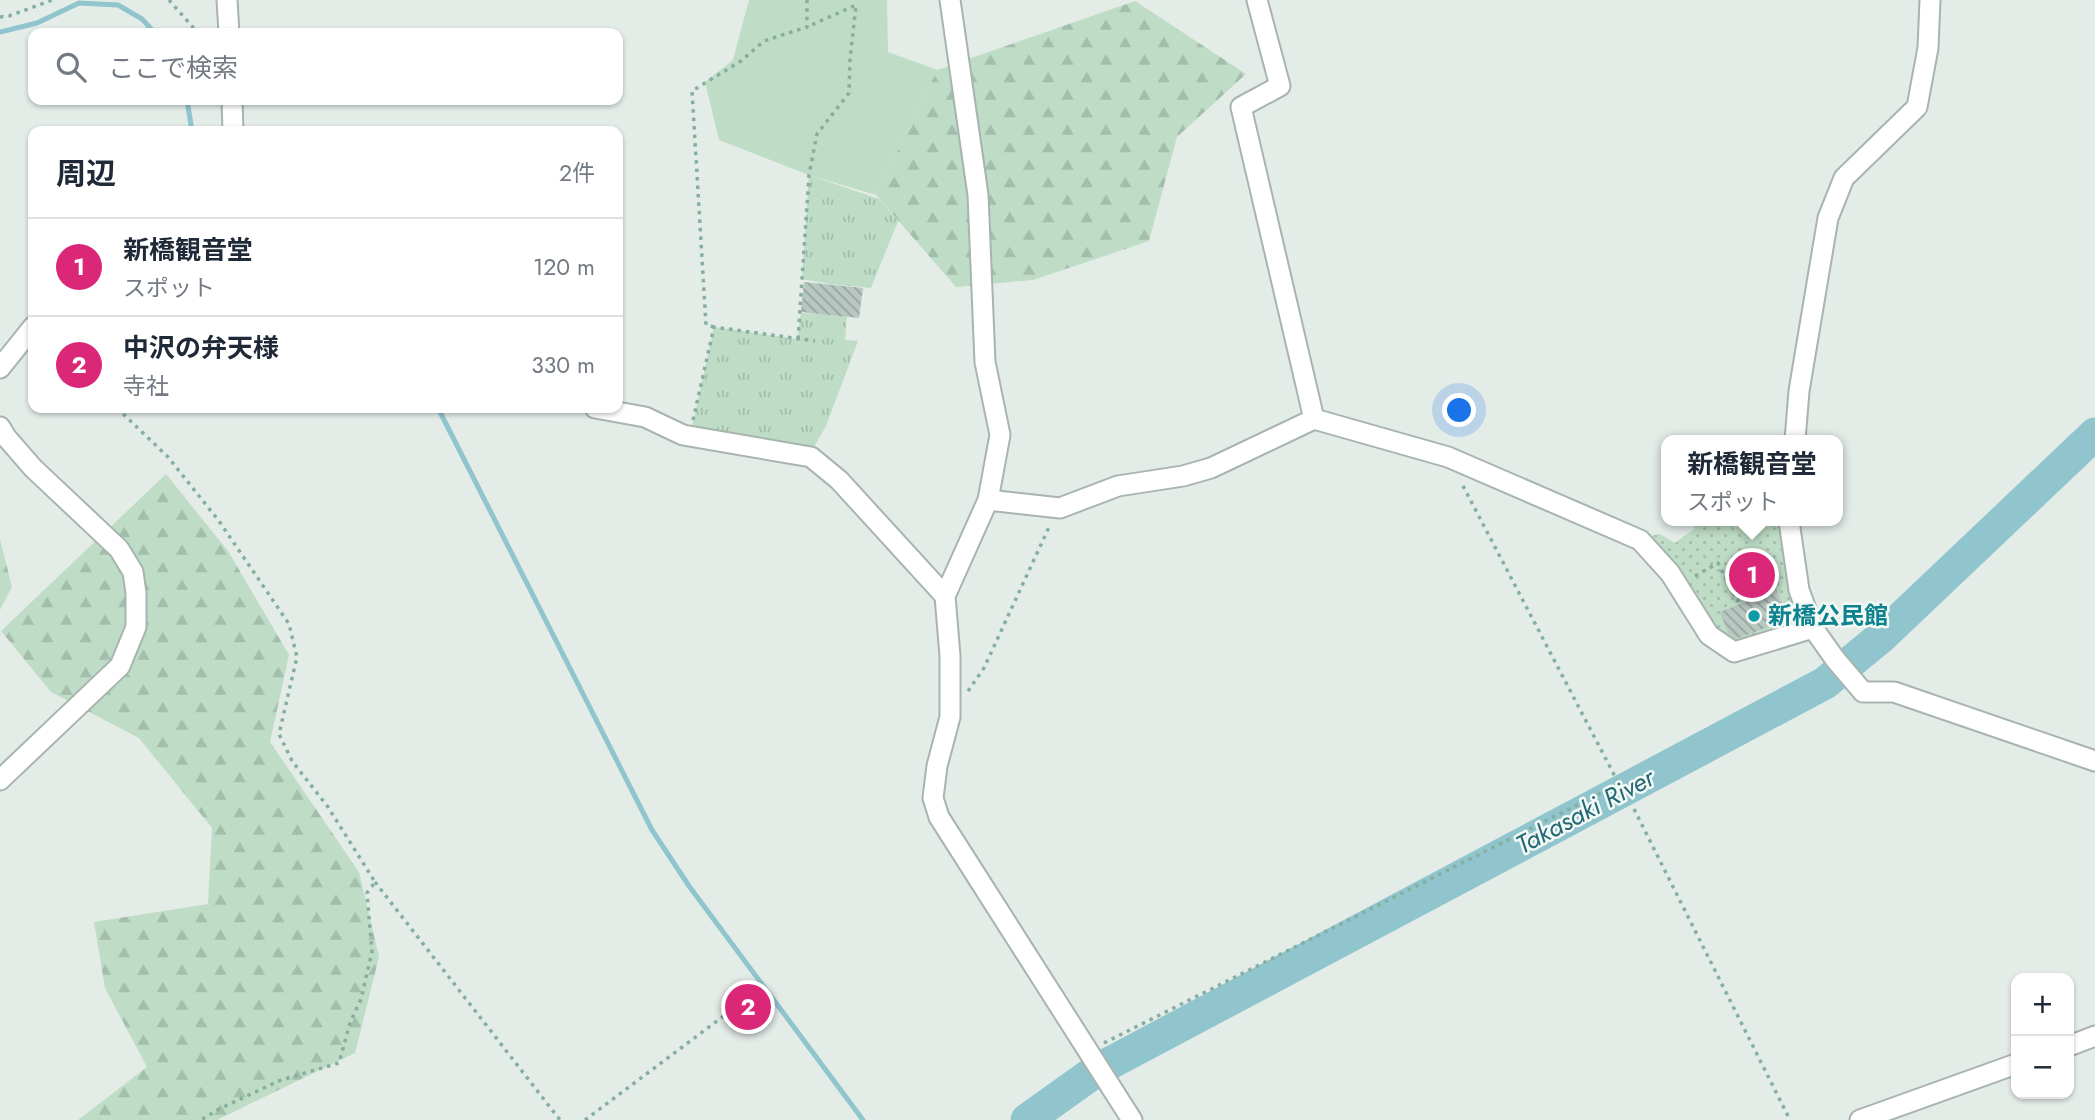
<!DOCTYPE html>
<html lang="ja">
<head>
<meta charset="utf-8">
<style>
	body { margin:0; font-family:Jost,"Noto Sans JP",sans-serif; background:#f2f2f3; color:#1f2937 }
	.controls { position:absolute; right:21px; bottom:21px; display:grid; overflow:hidden; border-radius:14px; box-shadow:0 2px 5px #0004 }
	.controls button { width:63px; height:63px; display:grid; place-items:center; padding:0; border:0; border-bottom:2px solid #e0e1e3; background:#fff; color:#1f2937; font:35px sans-serif }
	.you { position:absolute; left:1460px; top:411px; width:24px; height:24px; margin:-18px; border:5px solid #fff; border-radius:50%; background:#1a73e8; box-shadow:0 0 0 10px #1a73e833 }
	.badge { display:grid; place-items:center; width:46px; height:46px; border-radius:50%; background:#db2777; color:#fff; font-size:23px; font-weight:700 }
	.pin { position:absolute; translate:-50% -50%; border:4px solid #fff; box-shadow:0 2px 7px #0006 }
	.popup { position:absolute; left:1661px; top:435px; width:182px; height:91px; box-sizing:border-box; display:grid; place-content:center; border-radius:14px; background:#fff; filter:drop-shadow(0 2px 5px #0005); font-size:23px; white-space:nowrap; color:#747a83 }
	.popup b { font-size:26px; color:#1f2937 }
	.popup::after { content:''; position:absolute; left:50%; top:100%; margin-left:-14px; border:14px solid transparent; border-top-color:#fff }
	.list { margin:0; padding:0; list-style:none }
	h2 { display:flex; justify-content:space-between; align-items:center; height:91px; margin:0; padding:0 28px; font-size:30px }
	h2 small { font-size:23px; font-weight:400; color:#747a83 }
	.list li { display:grid; grid-template-columns:46px 1fr auto; gap:21px; align-items:center; box-sizing:border-box; height:98px; padding:0 28px; border-top:2px solid #e0e1e3 }
	.list b { display:block; font-size:26px; white-space:nowrap }
	.list p { margin:0; font-size:23px; white-space:nowrap; color:#747a83 }
	.list em { font-size:23px; font-style:normal; color:#747a83 }
	.icon { flex:none; width:38px; height:38px; fill:none; stroke:currentColor; stroke-width:2; stroke-linecap:round; stroke-linejoin:round }
	.map { position:relative; flex:none; width:2095px; height:1120px; overflow:hidden }
	.search { position:absolute; background:#fff; box-shadow:0 2px 5px #0004; left:28px; top:28px; width:595px; height:77px; display:flex; align-items:center; gap:18px; box-sizing:border-box; padding:0 24px; border-radius:14px; color:#747a83; font-size:26px }
	.panel { position:absolute; background:#fff; box-shadow:0 2px 5px #0004; left:28px; top:126px; width:595px; height:287px; border-radius:14px }
	.map>svg:first-child { display:block }
	.grass { fill:url(#grass-tufts) }
	.forest { fill:url(#forest-firs) }
	.park { fill:url(#park-dots) }
	.pitch { fill:#bedcc6 }
	.lines { fill:none; stroke-linecap:round; stroke-linejoin:round }
	.stream { stroke:#90c5ce; stroke-width:5 }
	.river { stroke:#90c5ce; stroke-width:33 }
	.building { fill:url(#building-back-hatch) }
	.minor-casing { stroke:#a7b4af; stroke-width:23 }
	.path { stroke:#86aea1; stroke-width:3.5; stroke-dasharray:3.5 5; stroke-linecap:butt }
	.minor { stroke:#fff; stroke-width:19 }
	.culture-dot { fill:#0f9aa8; stroke:#f4f9f6; stroke-width:2.5 }
	.labels { text-anchor:middle; stroke-width:5; stroke-linejoin:round; paint-order:stroke }
	.culture-label { font-size:24px; font-weight:bold; fill:#0d838f; stroke:#f4f9f6; text-anchor:start }
	.water-label { font-size:26px; font-style:italic; fill:#226975; stroke:#f4f9f6 }
</style>
</head>
<body>
<div class="map">
<svg width="2095" height="1120" viewBox="0 0 2095 1120">
	<defs>
		<pattern id="grass-tufts" width="24" height="20" patternUnits="userSpaceOnUse" patternTransform="scale(1.75)"><rect width="24" height="20" fill="#bedcc6"/><path d="M3 7l-1-3M5 7V3M7 7l1-3M15 17l-1-3M17 17v-4M19 17l1-3" fill="none" stroke="#a3beab"/></pattern>
		<pattern id="forest-firs" width="22" height="20" patternUnits="userSpaceOnUse" patternTransform="scale(1.75)"><rect width="22" height="20" fill="#bedcc6"/><path d="M5 1l3.5 6h-7zM16 11l3.5 6h-7z" fill="#a3beab"/></pattern>
		<pattern id="park-dots" width="8" height="8" patternUnits="userSpaceOnUse" patternTransform="scale(1.75)"><rect width="8" height="8" fill="#bedcc6"/><path d="M2 2h.1M6 6h.1" fill="none" stroke="#a3beab" stroke-width="1.8" stroke-linecap="round"/></pattern>
		<pattern id="building-back-hatch" width="6" height="6" patternUnits="userSpaceOnUse" patternTransform="scale(1.75)"><rect width="6" height="6" fill="#b9c7c1"/><path d="M-1 5l2 2M0 0l6 6M5-1l2 2" fill="none" stroke="#96a39e"/></pattern>
	</defs>
	<rect width="100%" height="100%" fill="#e4ece8"/>
	<g class="grass">
		<polygon points="809,175 879,199 898,221 871,288 829,284 802,279"/>
		<polygon points="801,313 847,315 845,340 858,341 826,426 810,454 690,436 714,327 797,339"/>
	</g>
	<g class="forest">
		<polygon points="1135,1 1246,74 1177,137 1149,241 1033,280 956,287 876,195 937,70"/>
		<polygon points="166,474 228,551 289,655 270,742 359,872 379,957 355,1053 217,1120 78,1120 147,1067 105,988 94,922 208,904 212,828 139,738 51,692 1,631"/>
		<polygon points="0,539 12,587 0,610"/>
	</g>
	<polygon class="park" points="1694,521 1785,521 1808,626 1735,649 1713,634 1643,538 1660,534 1675,543 1694,529"/>
	<polygon class="pitch" points="749,0 887,0 888,52 937,70 876,195 809,175 719,140 705,82 733,60"/>
	<g class="lines">
		<g class="stream">
			<polyline points="0,32 37,23 79,3 118,5 142,19 155,33"/>
			<polyline points="187,100 192,131"/>
			<polyline points="438,408 652,830 689,886 863,1120"/>
		</g>
		<polyline class="river" points="1027,1120 1097,1070 1825,683 1881,637 2095,434"/>
	</g>
	<g class="building">
		<polygon points="804,282 863,288 859,318 801,312"/>
		<polygon points="1759,557 1773,591 1776,589 1789,619 1736,639 1728,633 1720,612 1748,601 1734,568"/>
		<polygon points="749,988 770,1011 749,1027 730,1005"/>
	</g>
	<g class="lines">
		<defs>
			<g id="minor">
				<polyline points="227,0 229,33"/>
				<polyline points="950,0 978,195 985,362 1000,435 988,500 945,596 950,656 950,717 937,766 933,798 939,817 1132,1120"/>
				<polyline points="1257,0 1280,86 1241,107 1314,419"/>
				<polyline points="232,100 233,131"/>
				<polyline points="0,368 33,327"/>
				<polyline points="595,408 645,417 683,435 811,457 839,480 945,596"/>
				<polyline points="0,427 6,437 33,468 119,549 133,572 136,593 136,627 120,666 0,780"/>
				<polyline points="1795,440 1799,391 1828,218 1844,178 1917,107 1928,48 1930,0"/>
				<polyline points="988,500 1060,508 1118,486 1183,476 1211,468 1314,419 1448,457 1640,540 1670,573 1709,635 1734,652 1813,628"/>
				<polyline points="1789,521 1799,590 1813,628 1835,659 1863,692 1894,692 2095,761"/>
				<polyline points="2069,1046 2095,1036"/>
				<polyline points="1860,1120 2016,1064"/>
			</g>
		</defs>
		<use href="#minor" class="minor-casing"/>
		<g class="path">
			<polyline points="169,0 198,33"/>
			<polyline points="0,17 9,16 52,0"/>
			<polyline points="714,327 706,325 692,91 741,61 764,41 807,27 807,0"/>
			<polyline points="798,339 809,175 817,134 849,93 850,59 856,5 807,27"/>
			<polyline points="117,408 168,457 219,521 289,624 297,657 279,734 292,761 328,807 375,882 367,893 372,952 361,999 350,1023 339,1063 281,1080 219,1109 201,1120"/>
			<polyline points="693,420 714,327 815,341"/>
			<polyline points="1695,576 1718,563 1737,601 1779,583"/>
			<polyline points="968,691 984,668 1050,525"/>
			<polyline points="1634,809 1790,1120"/>
			<polyline points="375,882 560,1120"/>
			<polyline points="1104,1043 1619,784 1462,484"/>
			<polyline points="585,1120 733,1009"/>
		</g>
		<use href="#minor" class="minor"/>
	</g>
	<circle class="culture-dot" cx="1754" cy="616" r="7"/>
	<g class="labels">
		<g class="culture-label">
			<text x="1768" y="624">新橋公民館</text>
		</g>
		<g class="water-label">
			<text transform="translate(1585 811) rotate(-28)" y="9">Takasaki River</text>
		</g>
	</g>
</svg>
<div class="controls">
<button>+</button>
<button>−</button>
</div>
<div class="you"></div>
<div class="pin badge" style="left:1752px;top:575px">1</div>
<div class="popup"><b>新橋観音堂</b>スポット</div>
<div class="pin badge" style="left:748px;top:1007px">2</div>
<div class="search"><svg class="icon" aria-label="search" viewBox="0 0 24 24"><circle cx="10" cy="10" r="6"/><path d="M15 15l6 6"/></svg>ここで検索</div>
<section class="panel">
<h2>周辺<small>2件</small></h2>
<ul class="list">
<li><span class="badge">1</span><div><b>新橋観音堂</b><p>スポット</p></div><em>120 m</em></li>
<li><span class="badge">2</span><div><b>中沢の弁天様</b><p>寺社</p></div><em>330 m</em></li>
</ul>
</section>
</div>
</body>
</html>
